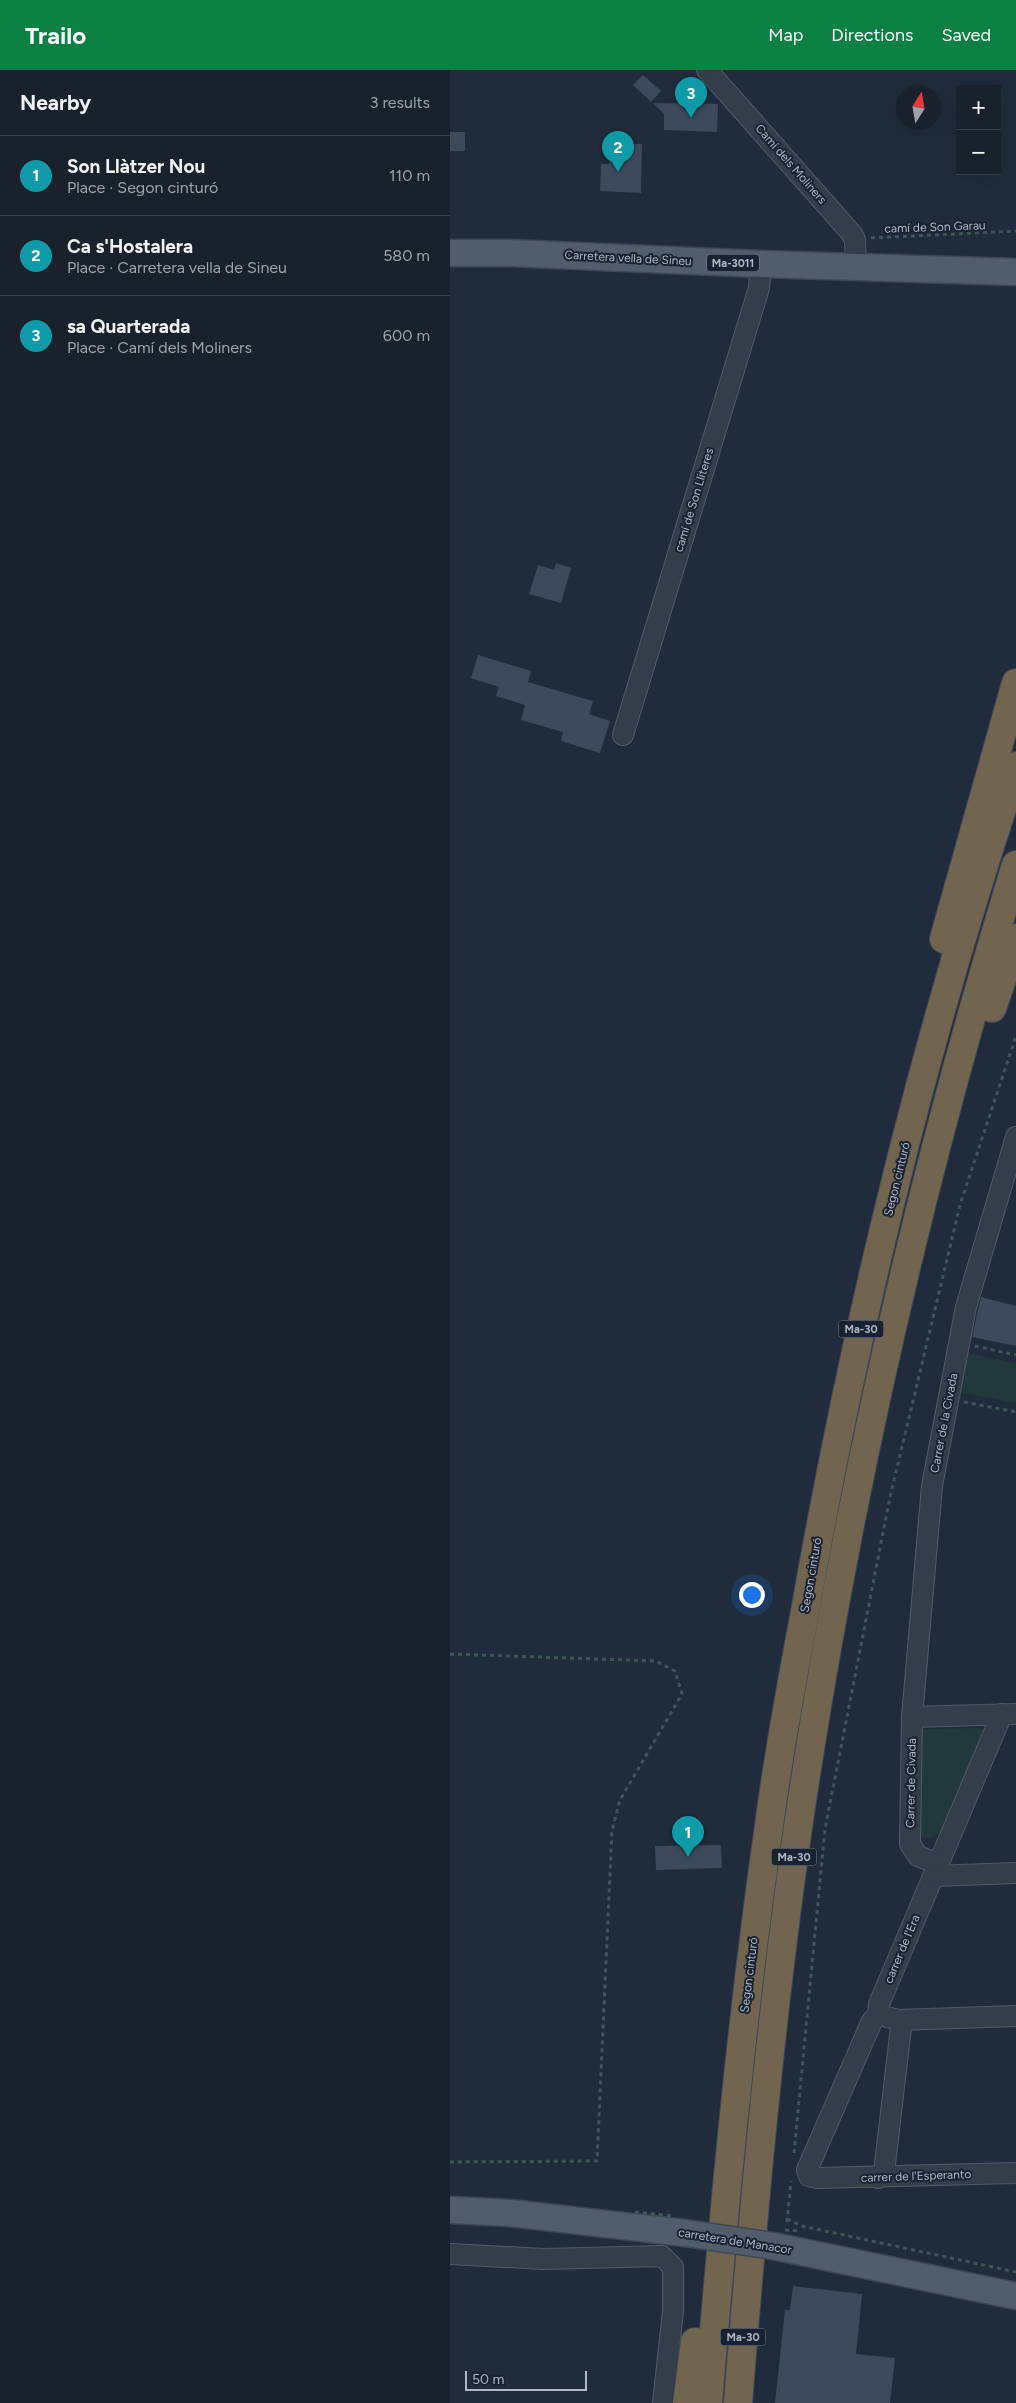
<!DOCTYPE html>
<html lang="en">
<head>
<meta charset="utf-8">
<style>
	body { margin:0; font-family:Figtree,sans-serif; background:#212934; color:#f1f3f6 }
	.controls { position:absolute; right:15px; top:15px; display:grid; overflow:hidden; border-radius:0px; box-shadow:0 5px 20px #0002 }
	.controls button { width:45px; height:45px; display:grid; place-items:center; padding:0; border:0; border-bottom:1px solid #363e48; background:#18212c; color:#f1f3f6; font:25px sans-serif }
	.compass { position:absolute; left:446px; top:15px; width:45px; height:45px; border-radius:50%; background:#18212c; box-shadow:0 5px 20px #0002; rotate:11deg }
	.scale { position:absolute; left:15px; bottom:12px; width:122px; box-sizing:border-box; padding-left:5px; border:2px solid #afb8c8; border-top:0; font-size:14px; line-height:18px; white-space:nowrap; color:#afb8c8; -webkit-text-stroke:4px #192330; paint-order:stroke }
	.you { position:absolute; left:301px; top:1524px; width:18px; height:18px; margin:-12px; border:4px solid #fff; border-radius:50%; background:#1a73e8; box-shadow:0 0 0 8px #1a73e833 }
	.badge { display:grid; place-items:center; width:32px; height:32px; border-radius:50%; background:#0b8043; color:#fff; font-size:16px; font-weight:700 }
	.pin { position:absolute; translate:-50% -41px; filter:drop-shadow(0 1px 2px #0008) }
	.pin::after { content:''; position:absolute; top:26px; width:18px; height:15px; background:inherit; clip-path:polygon(0 0,100% 0,50% 100%) }
	.list { margin:0; padding:0; list-style:none }
	h2 { display:flex; justify-content:space-between; align-items:center; height:65px; margin:0; padding:0 20px; font-size:21px }
	h2 small { font-size:16px; font-weight:400; color:#9fa3a9 }
	.list li { display:grid; grid-template-columns:32px 1fr auto; gap:15px; align-items:center; box-sizing:border-box; height:80px; padding:0 20px; border-top:1px solid #363e48 }
	.list b { display:block; font-size:19px; white-space:nowrap }
	.list p { margin:0; font-size:16px; white-space:nowrap; color:#9fa3a9 }
	.list em { font-size:16px; font-style:normal; color:#9fa3a9 }
	.map { position:relative; flex:none; width:566px; height:2333px; overflow:hidden }
	header { display:flex; align-items:center; gap:30px; box-sizing:border-box; height:70px; padding:0 25px; background:#0b8043; color:#fff }
	header strong { font-size:24px }
	nav { display:flex; gap:28px; margin-inline-start:auto; font-size:18px }
	main { display:flex }
	aside { flex:1; background:#18212c }
	.map>svg:first-child { display:block }
	.green { fill:#22393c }
	.building { fill:#3c4a5b }
	.lines { fill:none; stroke-linecap:round; stroke-linejoin:round }
	.minor-casing { stroke:#525b69; stroke-width:22 }
	.major-casing { stroke:#3d4755; stroke-width:29 }
	.highway-casing { stroke:#3f4856; stroke-width:30 }
	.path { stroke:#40565a; stroke-width:3; stroke-dasharray:4 4; stroke-linecap:butt }
	.minor { stroke:#343e4b; stroke-width:20 }
	.major { stroke:#525d6c; stroke-width:26 }
	.highway { stroke:#726550; stroke-width:28 }
	.major-bridge-casing { stroke:#3d4755; stroke-width:29; stroke-linecap:butt }
	.path-bridge { stroke:#40565a; stroke-width:3; stroke-dasharray:4 4; stroke-linecap:butt }
	.major-bridge { stroke:#525d6c; stroke-width:26 }
	.labels { text-anchor:middle; stroke-width:4; stroke-linejoin:round; paint-order:stroke }
	.shield { fill:#192330; stroke:#828b9a; stroke-width:1 }
	.shield-label { font-size:11px; font-weight:bold; fill:#afb8c8 }
	.street-label { font-size:12px; fill:#afb8c8; stroke:#192330 }
</style>
</head>
<body>
<header>
<strong>Trailo</strong>
<nav><a>Map</a><a>Directions</a><a>Saved</a></nav>
</header>
<main>
<aside>
<h2>Nearby<small>3 results</small></h2>
<ul class="list">
<li><span class="badge" style="background:#0f9aa8">1</span><div><b>Son Llàtzer Nou</b><p>Place · Segon cinturó</p></div><em>110 m</em></li>
<li><span class="badge" style="background:#0f9aa8">2</span><div><b>Ca s'Hostalera</b><p>Place · Carretera vella de Sineu</p></div><em>580 m</em></li>
<li><span class="badge" style="background:#0f9aa8">3</span><div><b>sa Quarterada</b><p>Place · Camí dels Moliners</p></div><em>600 m</em></li>
</ul>
</aside>
<div class="map">
<svg width="566" height="2333" viewBox="0 0 566 2333">
	<rect width="100%" height="100%" fill="#202c3b"/>
	<g class="green">
		<polygon points="518,1283 566,1293 566,1333 511,1323"/>
		<polygon points="530,1658 534,1663 491,1762 483,1767 473,1768 467,1759 468,1667 473,1659"/>
	</g>
	<g class="building">
		<polygon points="193,5 211,21 201,32 183,15"/>
		<polygon points="203,33 268,34 267,62 214,60 214,44"/>
		<rect x="0" y="62" width="15" height="19"/>
		<polygon points="159,74 192,74 191,123 150,121 151,94 159,94"/>
		<polygon points="106,493 121,498 111,533 79,524 88,495 104,500"/>
		<polygon points="28,585 81,601 78,612 143,631 139,644 160,651 150,683 111,671 113,662 71,650 75,635 46,626 49,617 21,608"/>
		<polygon points="531,1227 566,1236 566,1276 522,1267"/>
		<polygon points="271,1775 272,1798 206,1800 205,1776"/>
		<polygon points="343,2216 412,2224 406,2284 445,2288 440,2333 325,2333 335,2240 340,2240"/>
	</g>
	<g class="lines">
		<defs>
			<g id="minor">
				<polyline points="257,0 402,164 405,170 406,196"/>
				<polyline points="173,665 309,218 311,194"/>
				<polyline points="552,1644 429,1934 428,1945 422,1951 357,2100 359,2106 367,2108 566,2103"/>
				<polyline points="462,1647 566,1644"/>
				<polyline points="488,1794 468,1786 460,1774 462,1647 482,1416 516,1237 566,1067"/>
				<polyline points="483,1806 566,1803"/>
				<polyline points="437,1947 448,1950 566,1946"/>
				<polyline points="428,2108 434,2102 435,2094 451,1957 448,1950"/>
				<polyline points="0,2184 94,2189 212,2186 223,2197 223,2241 213,2333"/>
			</g>
			<g id="major">
				<polyline points="0,183 60,183 311,194 566,202"/>
				<polyline points="0,2140 60,2143 235,2163"/>
				<polyline points="323,2176 566,2226"/>
			</g>
			<g id="highway">
				<polyline points="494,869 566,613"/>
				<polyline points="542,938 566,868"/>
				<polyline points="237,2333 245,2272"/>
				<path d="M258,2333c16,-195 34,-390 62,-584 9,-70 22,-138 35,-207 50,-286 119,-571 211,-846"/>
				<path d="M288,2333c16,-201 34,-403 64,-603 48,-316 120,-629 214,-935"/>
			</g>
		</defs>
		<use href="#minor" class="minor-casing"/>
		<use href="#major" class="major-casing"/>
		<use href="#highway" class="highway-casing"/>
		<g class="path">
			<polyline points="421,168 566,161"/>
			<polyline points="525,1276 566,1285"/>
			<polyline points="514,1332 566,1342"/>
			<polyline points="0,1584 206,1591 225,1601 232,1624 170,1730 162,1760 147,2091 0,2092"/>
			<polyline points="344,2083 375,1759 440,1427 510,1135 566,966"/>
			<polyline points="337,2149 352,2156 566,2202"/>
			<polyline points="337,2152 341,2111"/>
		</g>
		<use href="#minor" class="minor"/>
		<use href="#major" class="major"/>
		<use href="#highway" class="highway"/>
		<defs>
			<polyline id="major-bridge" points="235,2163 323,2176"/>
		</defs>
		<use href="#major-bridge" class="major-bridge-casing"/>
		<g class="path-bridge">
			<polyline points="185,2142 224,2146"/>
			<polyline points="335,2160 349,2161"/>
		</g>
		<use href="#major-bridge" class="major-bridge"/>
	</g>
	<g class="labels">
		<g class="shield">
			<rect x="257" y="184.5" width="52" height="17" rx="4"/>
			<rect x="388.5" y="1250.5" width="45" height="17" rx="4"/>
			<rect x="321.5" y="1778.5" width="45" height="17" rx="4"/>
			<rect x="270.5" y="2258.5" width="45" height="17" rx="4"/>
		</g>
		<g class="shield-label">
			<text x="283" y="197">Ma-3011</text>
			<text x="411" y="1263">Ma-30</text>
			<text x="344" y="1791">Ma-30</text>
			<text x="293" y="2271">Ma-30</text>
		</g>
		<g class="street-label">
			<text transform="translate(341 94) rotate(49)" y="4">Camí dels Moliners</text>
			<text transform="translate(485 157) rotate(-2)" y="4">camí de Son Garau</text>
			<text transform="translate(178 188) rotate(3)" y="4">Carretera vella de Sineu</text>
			<text transform="translate(244 430) rotate(-73)" y="4">camí de Son Lliteres</text>
			<text transform="translate(447 1109) rotate(-76)" y="4">Segon cinturó</text>
			<text transform="translate(494 1353) rotate(-79)" y="4">Carrer de la Civada</text>
			<text transform="translate(361 1505) rotate(-80)" y="4">Segon cinturó</text>
			<text transform="translate(461 1713) rotate(-89)" y="4">Carrer de Civada</text>
			<text transform="translate(452 1879) rotate(-67)" y="4">carrer de l'Era</text>
			<text transform="translate(299 1905) rotate(-83)" y="4">Segon cinturó</text>
			<text transform="translate(466 2106) rotate(-2)" y="4">carrer de l'Esperanto</text>
			<text transform="translate(285 2171) rotate(9)" y="4">carretera de Manacor</text>
		</g>
	</g>
</svg>
<div class="controls">
<button>+</button>
<button>−</button>
</div>
<svg class="compass" viewBox="-18 -18 36 36"><path d="M0-13l5 13h-10z" fill="#e53935"/><path d="M0 13l5-13h-10z" fill="#9fa3a9"/></svg>
<div class="scale">50 m</div>
<div class="you"></div>
<div class="pin badge" style="left:238px;top:1787px;background:#0f9aa8">1</div>
<div class="pin badge" style="left:168px;top:102px;background:#0f9aa8">2</div>
<div class="pin badge" style="left:241px;top:48px;background:#0f9aa8">3</div>
</div>
</main>
</body>
</html>
